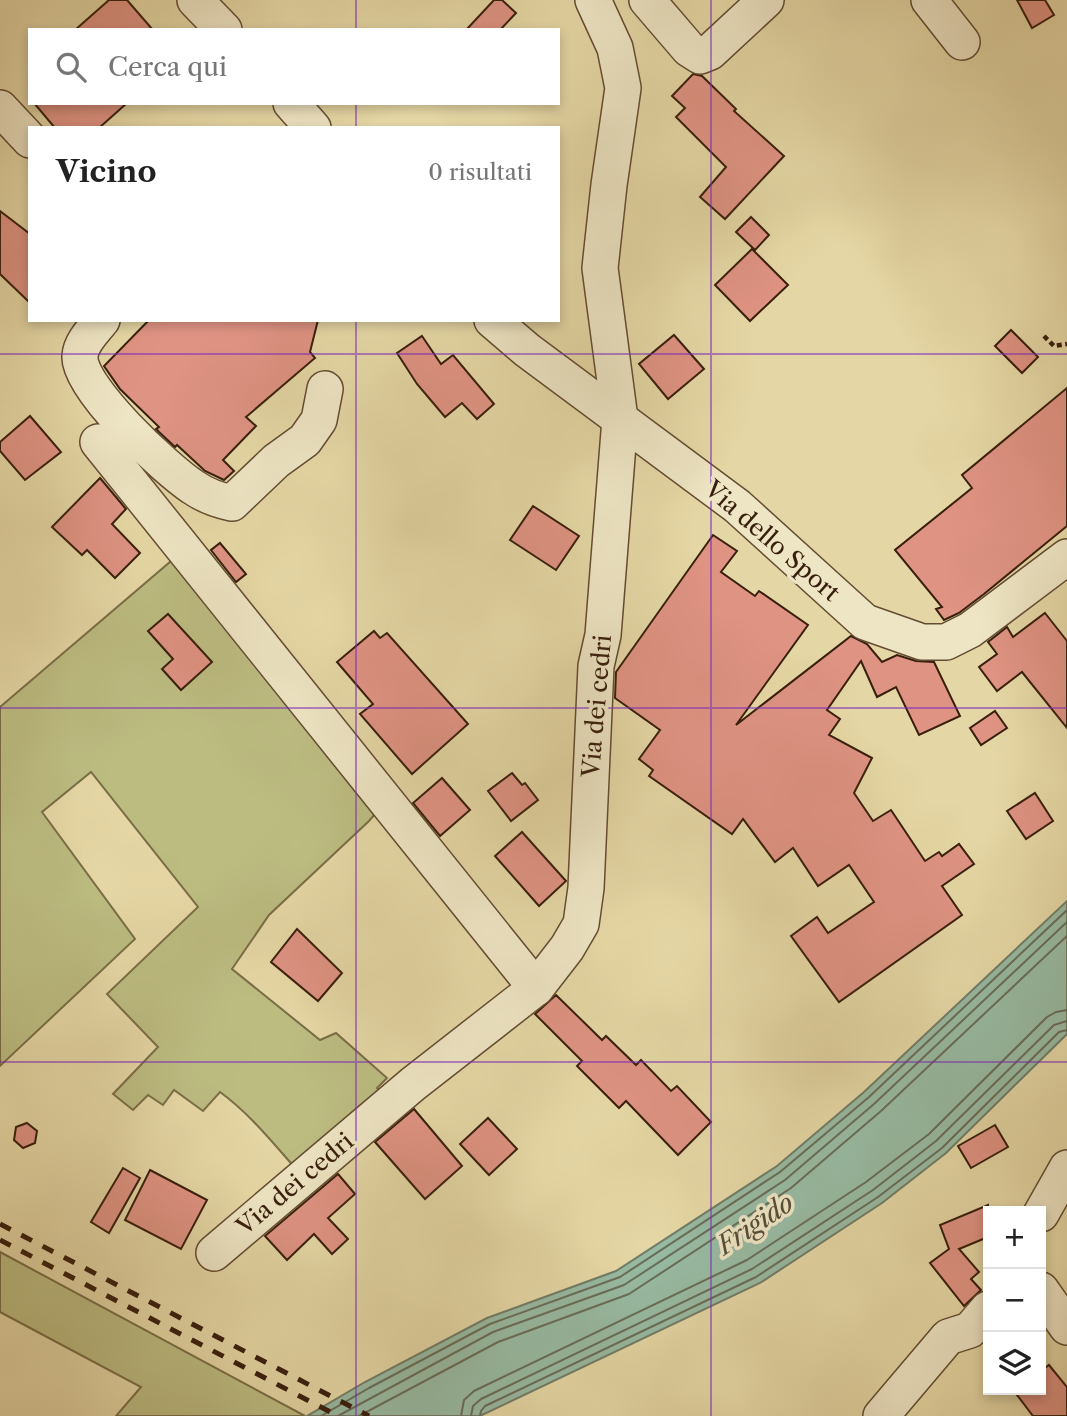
<!DOCTYPE html>
<html lang="it">
<head>
<meta charset="utf-8">
<style>
	body { margin:0; font-family:"Libre Caslon Text",serif; background:#f2f2f2; color:#222 }
	.controls { position:absolute; right:21px; bottom:21px; display:grid; overflow:hidden; border-radius:0px; box-shadow:0 4px 10px #0003 }
	.controls button { width:63px; height:63px; display:grid; place-items:center; padding:0; border:0; border-bottom:2px solid #e0e0e0; background:#fff; color:#222; font:35px sans-serif }
	.list { margin:0; padding:0; list-style:none }
	h2 { display:flex; justify-content:space-between; align-items:center; height:91px; margin:0; padding:0 28px; font-size:30px }
	h2 small { font-size:23px; font-weight:400; color:#767676 }
	.icon { flex:none; width:38px; height:38px; fill:none; stroke:currentColor; stroke-width:2; stroke-linecap:round; stroke-linejoin:round }
	.map { position:relative; flex:none; width:1067px; height:1416px; overflow:hidden }
	.search { position:absolute; background:#fff; box-shadow:0 4px 10px #0003; left:28px; top:28px; width:532px; height:77px; display:flex; align-items:center; gap:18px; box-sizing:border-box; padding:0 24px; border-radius:0px; color:#767676; font-size:26px }
	.panel { position:absolute; background:#fff; box-shadow:0 4px 10px #0003; left:28px; top:126px; width:532px; height:196px; border-radius:0px }
	.map>svg:first-child { display:block }
	.green { fill:#bcbc81; stroke:#7a6d46; stroke-width:2 }
	.water { fill:#97baa2; stroke:#717c66; stroke-width:2 }
	.lines { fill:none; stroke-linecap:round; stroke-linejoin:round }
	.shore { stroke:#686c57; stroke-width:2 }
	.building { fill:#df9383; stroke:#381e0c; stroke-width:2 }
	.minor-casing { stroke:#634c32; stroke-width:38 }
	.path { stroke:#381e0c; stroke-width:4.5; stroke-dasharray:5 3.5; stroke-linecap:butt }
	.minor { stroke:#eee5c4; stroke-width:35 }
	.rail { stroke:#381e0c; stroke-width:5; stroke-dasharray:12 12; stroke-linecap:butt }
	.grid { fill:none; stroke:#7b2cbf; stroke-width:2; stroke-opacity:0.55 }
	.labels { text-anchor:middle; stroke-width:7; stroke-linejoin:round; paint-order:stroke }
	.street-label { font-size:24px; fill:#381e0c; stroke:#eee5c4 }
	.water-label { font-size:26px; font-style:italic; fill:#544d39; stroke:#eee5c4 }
</style>
</head>
<body>
<div class="map">
<svg width="1067" height="1416" viewBox="0 0 1067 1416">
	<rect width="100%" height="100%" fill="#e5d7a5"/>
	<filter id="stains"><feTurbulence type="fractalNoise" baseFrequency=".00286" numOctaves="4"/><feColorMatrix values="0 0 0 0 .2 0 0 0 0 .09 0 0 0 0 .02 0 0 0 .5 -.17"/></filter>
	<radialGradient id="worn" r=".72"><stop offset=".6" stop-color="#630" stop-opacity="0"/><stop offset="1" stop-color="#630" stop-opacity=".3"/></radialGradient>
	<g class="green">
		<path d="M177,556l204,251 -12,14 -100,94 -37,54 88,71 16,-7 51,45 -10,10 8,9 -88,73c-25,-28 -47,-56 -77,-78l-17,19 -29,-21 -11,15 -15,-10 -15,15 -20,-16 45,-47 -51,-53 91,-87 -107,-135 -49,40 93,127 -135,127v-359z"/>
		<polygon points="0,1252 305,1416 116,1416 141,1387 0,1312"/>
	</g>
	<polygon class="water" points="1067,901 1067,1034 946,1153 882,1203 760,1283 480,1416 307,1416 365,1382 487,1318 616,1271 777,1166 864,1092"/>
	<g class="lines">
		<g class="shore">
			<polyline points="321,1416 369,1388 490,1324 620,1277 780,1172 869,1097 1067,910"/>
			<polyline points="338,1416 493,1332 624,1285 785,1180 874,1104 1067,922"/>
			<polyline points="359,1416 498,1342 629,1294 791,1188 881,1111 1067,936"/>
			<polyline points="461,1416 464,1400 474,1391 747,1260 866,1182 929,1134 1047,1017 1056,1012 1067,1010"/>
			<polyline points="471,1416 473,1406 481,1399 752,1269 873,1190 936,1141 1054,1025 1067,1021"/>
			<polyline points="480,1416 481,1411 485,1406 756,1277 878,1197 942,1148 1059,1032 1067,1030"/>
		</g>
	</g>
	<g class="building">
		<polygon points="109,0 127,0 153,30 75,30"/>
		<polygon points="494,0 502,0 516,13 500,30 466,30"/>
		<polygon points="1017,0 1045,0 1054,15 1032,28"/>
		<polygon points="693,74 702,76 736,109 734,111 784,156 725,219 700,197 726,167 676,117 685,108 672,96"/>
		<polygon points="34,103 127,103 99,128 55,128"/>
		<polygon points="0,211 30,234 30,303 0,274"/>
		<polygon points="751,217 769,235 755,250 736,232"/>
		<polygon points="752,249 788,285 750,321 715,285"/>
		<polygon points="149,320 318,320 310,352 315,358 246,417 256,426 223,460 234,471 224,480 205,471 177,445 175,447 159,432 156,429 159,427 120,389 104,366"/>
		<polygon points="1011,330 1038,357 1022,373 995,346"/>
		<polygon points="674,335 704,369 668,399 639,364"/>
		<polygon points="422,336 441,364 453,355 494,404 477,419 462,403 445,417 417,384 397,353"/>
		<polygon points="1067,388 1067,526 984,594 959,613 944,620 936,609 942,607 895,550 972,488 962,475"/>
		<polygon points="30,416 61,452 25,480 0,451 0,442"/>
		<polygon points="100,478 126,509 112,524 140,553 115,578 87,550 82,555 52,527"/>
		<polygon points="533,506 579,536 556,570 510,540"/>
		<polygon points="713,535 737,551 721,572 755,596 759,591 808,625 736,725 851,636 867,644 882,662 897,655 916,661 934,662 960,716 919,735 896,687 877,697 861,661 827,710 840,719 829,735 872,758 854,793 873,821 891,810 925,861 939,852 942,856 959,844 974,864 942,886 962,915 839,1002 791,936 817,917 828,933 874,902 849,865 818,886 793,848 775,862 743,819 732,834 649,776 653,770 639,759 660,730 615,698 616,672"/>
		<polygon points="220,543 246,574 236,582 211,550"/>
		<polygon points="1045,613 1067,641 1067,728 1022,672 997,691 979,667 997,654 988,642 1007,627 1013,637"/>
		<polygon points="168,614 212,662 181,690 162,669 173,659 148,631"/>
		<polygon points="374,631 380,638 387,633 468,724 412,774 360,714 373,704 337,662"/>
		<polygon points="995,711 1007,728 981,745 970,728"/>
		<polygon points="512,773 522,785 525,783 538,800 511,821 488,791"/>
		<polygon points="442,778 470,810 440,836 413,803"/>
		<polygon points="1035,793 1053,821 1026,839 1007,811"/>
		<polygon points="522,832 566,881 539,906 495,856"/>
		<polygon points="297,929 342,973 318,1001 271,962"/>
		<polygon points="556,995 602,1040 606,1036 636,1065 641,1060 671,1091 677,1086 711,1122 678,1155 626,1101 619,1108 577,1066 582,1061 535,1014"/>
		<polygon points="414,1109 462,1166 425,1199 375,1142"/>
		<polygon points="488,1118 517,1149 489,1175 460,1144"/>
		<polygon points="27,1123 37,1131 35,1143 23,1148 14,1140 16,1127"/>
		<polygon points="995,1125 1008,1147 971,1168 958,1146"/>
		<polygon points="123,1168 140,1178 109,1233 91,1222"/>
		<polygon points="150,1170 207,1200 181,1249 125,1220"/>
		<polygon points="338,1174 355,1194 328,1218 348,1239 332,1254 314,1234 287,1260 265,1236"/>
		<polygon points="988,1205 988,1237 959,1249 979,1272 971,1279 981,1290 964,1306 930,1263 949,1249 940,1225"/>
		<polygon points="1049,1365 1067,1387 1067,1416 1033,1416 1014,1391 1041,1390 1041,1371"/>
	</g>
	<g class="lines">
		<defs>
			<g id="minor">
				<polyline points="195,0 224,30"/>
				<polyline points="647,0 689,49 700,56 710,52 766,0"/>
				<polyline points="929,0 962,42"/>
				<polyline points="291,103 313,128"/>
				<polyline points="0,108 30,140"/>
				<path d="M102,320c-8,10 -21,22 -22,36 -3,31 87,114 113,131 13,9 24,13 39,16l44,-42 29,-21 14,-20 6,-31"/>
				<polyline points="492,320 527,350 737,506 865,622 922,642 946,642 970,630 1067,557"/>
				<polyline points="98,442 536,988"/>
				<polyline points="1041,1214 1067,1168"/>
				<polyline points="214,1253 413,1084 536,988 567,948 581,924 586,888 596,666 603,635 620,419 600,268 609,185 623,88 615,48 593,0"/>
				<polyline points="1041,1290 1067,1327"/>
				<polyline points="881,1416 948,1337 970,1330 988,1309"/>
			</g>
		</defs>
		<use href="#minor" class="minor-casing"/>
		<polyline class="path" points="1044,336 1054,346 1067,344"/>
		<use href="#minor" class="minor"/>
		<g class="rail">
			<polyline points="0,1224 369,1416"/>
			<polyline points="0,1240 338,1416"/>
		</g>
	</g>
	<path class="grid" d="M356,0v30M711,0v1416M356,103v25M356,320v1096M0,354h1067M0,708h1067M0,1062h1067"/>
	<g class="labels">
		<g class="street-label">
			<text transform="translate(772 541) rotate(41)" y="8">Via dello Sport</text>
			<text transform="translate(597 706) rotate(-85)" y="8">Via dei cedri</text>
			<text transform="translate(295 1184) rotate(-40)" y="8">Via dei cedri</text>
		</g>
		<g class="water-label">
			<text transform="translate(755 1224) rotate(-34)" y="9">Frigido</text>
		</g>
	</g>
	<rect width="100%" height="100%" filter="url(#stains)"/>
	<rect width="100%" height="100%" fill="url(#worn)"/>
</svg>
<div class="controls">
<button>+</button>
<button>−</button>
<button><svg class="icon" aria-label="layers" viewBox="0 0 24 24"><path d="M12 4l9 5-9 5-9-5zM3 14l9 5 9-5"/></svg></button>
</div>
<div class="search"><svg class="icon" aria-label="search" viewBox="0 0 24 24"><circle cx="10" cy="10" r="6"/><path d="M15 15l6 6"/></svg>Cerca qui</div>
<section class="panel">
<h2>Vicino<small>0 risultati</small></h2>
<ul class="list">
</ul>
</section>
</div>
</body>
</html>
